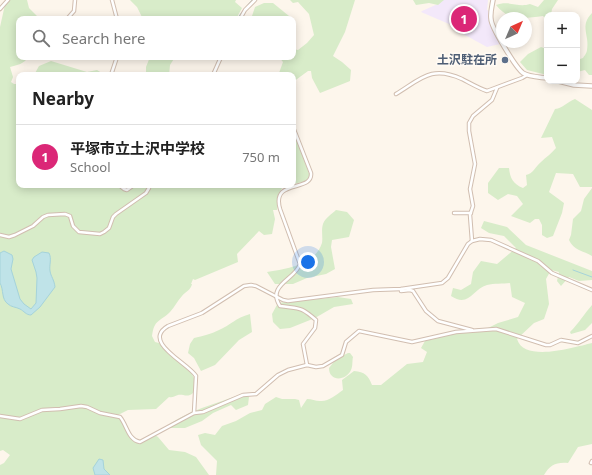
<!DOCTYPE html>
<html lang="en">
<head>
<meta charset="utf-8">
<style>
	body { margin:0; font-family:"Noto Sans","Noto Sans JP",sans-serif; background:#f2f2f2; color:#222 }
	.controls { position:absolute; right:12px; top:12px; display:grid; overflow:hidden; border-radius:8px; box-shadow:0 2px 10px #0003 }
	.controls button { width:36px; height:36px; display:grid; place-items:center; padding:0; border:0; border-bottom:1px solid #e0e0e0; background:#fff; color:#222; font:20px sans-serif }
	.compass { position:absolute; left:496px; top:12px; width:36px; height:36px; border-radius:50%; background:#fff; box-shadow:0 2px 10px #0003; rotate:44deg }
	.you { position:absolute; left:308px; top:262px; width:14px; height:14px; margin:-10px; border:3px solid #fff; border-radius:50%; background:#1a73e8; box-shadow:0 0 0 6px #1a73e833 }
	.badge { display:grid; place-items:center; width:26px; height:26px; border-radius:50%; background:#db2777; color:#fff; font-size:13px; font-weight:700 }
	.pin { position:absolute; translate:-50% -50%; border:2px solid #fff; box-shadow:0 1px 4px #0006 }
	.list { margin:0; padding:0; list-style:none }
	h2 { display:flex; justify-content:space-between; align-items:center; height:52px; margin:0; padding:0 16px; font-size:17px }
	h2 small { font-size:13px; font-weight:400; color:#767676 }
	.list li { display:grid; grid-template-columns:26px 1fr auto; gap:12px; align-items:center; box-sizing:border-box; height:64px; padding:0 16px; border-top:1px solid #e0e0e0 }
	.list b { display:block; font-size:15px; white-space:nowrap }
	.list p { margin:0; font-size:13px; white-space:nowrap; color:#767676 }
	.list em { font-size:13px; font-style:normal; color:#767676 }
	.icon { flex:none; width:22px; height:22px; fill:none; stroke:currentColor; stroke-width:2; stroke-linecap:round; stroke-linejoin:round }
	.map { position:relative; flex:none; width:592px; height:475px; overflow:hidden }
	.search { position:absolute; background:#fff; box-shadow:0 2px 10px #0003; left:16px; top:16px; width:280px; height:44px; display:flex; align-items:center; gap:10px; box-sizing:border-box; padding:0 14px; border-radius:8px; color:#767676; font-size:15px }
	.panel { position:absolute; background:#fff; box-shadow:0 2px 10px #0003; left:16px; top:72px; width:280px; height:116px; border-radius:8px }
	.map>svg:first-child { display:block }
	.education { fill:#f3e8fa }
	.green { fill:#d8ecc9 }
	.water { fill:#bfe3e8; stroke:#a5d3da }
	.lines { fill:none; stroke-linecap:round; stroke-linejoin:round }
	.stream { stroke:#a5d3da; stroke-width:1 }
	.minor-casing { stroke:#d1beb0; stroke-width:4.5 }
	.tertiary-casing { stroke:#d1beb0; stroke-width:5.5 }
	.minor { stroke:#fff; stroke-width:2.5 }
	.tertiary { stroke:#fff; stroke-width:3.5 }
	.service-dot { fill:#5c6f8a; stroke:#fffaf3; stroke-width:1.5 }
	.labels { text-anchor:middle; stroke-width:3.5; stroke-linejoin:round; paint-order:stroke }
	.service-label { font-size:12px; font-weight:bold; fill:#4e5e75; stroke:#fffaf3; text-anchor:end }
</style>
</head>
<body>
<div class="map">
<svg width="592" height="475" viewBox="0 0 592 475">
	<rect width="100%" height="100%" fill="#fdf6ec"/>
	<polygon class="education" points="443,0 488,0 487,10 489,11 491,27 501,43 500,44 487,47 465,35 449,24 421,12 422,11 440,3"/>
	<g class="green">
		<path d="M6,0h21l2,8 11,11h-21v38h10c-6,7 -11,8 -19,10l3,10 -2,5 3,2h5v101h272l-9,3 -4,7 -1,15h-4l2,9 -3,15 -8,1 -5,-4 -22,23 1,8 -43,18 -2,-1 -2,5h1c-1,6 -7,8 -10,12 -5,5 -7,11 -12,16 -10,10 -16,7 -18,24l3,6 4,1c10,10 48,34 34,50 -5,5 -10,1 -15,2 -4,1 -5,3 -9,2l-13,12 -28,1 -10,5 16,27 7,1 14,-8 3,2 11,13 16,2 11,5 13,18h-209v-10l4,-2 6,-8 -7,-5 -3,1v-424z"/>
		<polygon points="130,0 236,0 235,2 242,8 236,19 143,19 137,7"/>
		<polygon points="290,0 355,0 345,32 333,56 342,62 351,70 350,81 320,93 312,78 311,71 308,71 293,82 293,75 280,75 279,73 283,62 279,57 293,57 293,49 298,50 307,43 314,35 309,14 298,2 293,3"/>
		<polygon points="413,0 444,0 438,5 429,3 416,5"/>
		<path d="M544,0h14l-6,9 -1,6h-4v5l-4,-4c-18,2 -34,6 -47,-11 13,-5 22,3 34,-1l8,3z"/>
		<polygon points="264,3 273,3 289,16 290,19 254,19 252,16 255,7"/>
		<path d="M592,13v62h-3l-4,-5 -8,2v-12l6,-2c1,-2 4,-5 4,-8 3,-15 -8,-24 5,-37z"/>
		<polygon points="541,47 547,49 547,75 527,70 520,62 528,54"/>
		<polygon points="150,57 175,57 170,65 169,75 146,75 146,67"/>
		<polygon points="51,61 87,72 97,70 105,75 34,75 39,66"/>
		<path d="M575,99l17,11v77h-12l-7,-13 -17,-1 -7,19 15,11 -2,10 -9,23 -6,2 -5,-3v-10l-3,-6h-4l-5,4 -19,-7 12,-12 -6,-8 -9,-2 -10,6 -10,-7v-10l11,-15h10c1,10 4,16 14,20l4,-3 -1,-10c7,-1 9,-8 15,-13 5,-5 10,-8 15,-14l-4,-11 -11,1 14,-29c8,-1 12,-7 20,-10z"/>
		<polygon points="293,131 308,170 310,177 307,181 293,184"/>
		<path d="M592,188v68c-8,-5 -19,-6 -23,-16l2,-5 2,-16 8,-8 3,-12z"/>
		<path d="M336,210l11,2 7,8 -5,17 -17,3 -1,7 4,22 -9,5 -19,4 -14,6h-18l-8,-12c19,-3 48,-7 55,-29 1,-6 -1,-13 1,-19 2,-6 9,-10 13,-14z"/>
		<path d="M484,221l23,6 19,18 66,26v9l-13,1 -10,-4 -8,9 -4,-5 2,-9 -8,-2 -5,9 3,25 -5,15 -10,4 -17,16c7,24 58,8 75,4v101l-14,3 -10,16c-12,-1 -18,2 -24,12h-328l1,-14 -16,-16 -3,-10 7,-2 10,2 7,-9 14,-5 14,-8 12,-3 3,-6 11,-7 6,2h13l4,1 2,8 6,-9c5,0 8,2 13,2 8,1 16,-6 23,-11l-1,-10 12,-9c11,1 14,4 18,14h9l26,-21 16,-2 4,-10 -6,-4 4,-7 55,-13 4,2 14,-7 20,-6 7,-14 -13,-6 -2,-14c-7,1 -16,0 -23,2 -14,4 -18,23 -36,11l2,-8 8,2 10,-6 2,-12 8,-11 16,3 19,-16 -12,-12 -15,-3 -8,-5z"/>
		<polygon points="338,297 351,299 353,304 334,307 315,318 290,328 280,329 273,322 272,314 278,303"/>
		<path d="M592,305v18l-7,7 -14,4 -1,-2c9,-9 14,-18 22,-27z"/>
		<path d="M250,314l2,18 -13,8 -24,25 -14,6 -7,-13 -6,-5 2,-9 4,-6c9,-2 17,-4 25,-8 12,-5 16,-12 31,-16z"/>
		<path d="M348,353h2l3,4c-1,4 0,9 -2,13 -5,11 -22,12 -22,-2l7,-9z"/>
		<path d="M242,394l5,1 2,2 -1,8 -12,5 -5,-5 -18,8 -11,8 -17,7h-20c22,-18 51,-24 77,-34z"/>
	</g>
	<g class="water">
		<path d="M4,251l8,4 1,4 -2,10 9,30 4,5 7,5 5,-6 1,-25 -1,-6 -4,-12 2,-3 8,-5 7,1c3,6 0,12 1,18 1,6 4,8 5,16l-15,20 -9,8c-5,0 -7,-4 -11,-6 -4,-2 -9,-2 -12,-5 -7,-5 -4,-14 -8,-21v-30z"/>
		<polygon points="99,459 103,460 104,469 110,475 95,475 93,468"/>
	</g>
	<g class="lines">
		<g class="stream">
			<polyline points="237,19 242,12 252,0"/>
			<polyline points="573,270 592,277"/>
		</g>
		<defs>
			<g id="minor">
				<polyline points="112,0 117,19"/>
				<polyline points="0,9 8,0"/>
				<polyline points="67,19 74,11 75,0"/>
				<polyline points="240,19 245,10 255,0"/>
				<polyline points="111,75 117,57"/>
				<polyline points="213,75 221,57"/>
				<path d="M396,94c25,-15 35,-29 66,-15 8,4 16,9 25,12l35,-13 5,-3"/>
				<path d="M293,127l18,46c2,20 -40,5 -31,36l20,55c-4,15 -34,21 -20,42 20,3 20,0 36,14l-1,8 -12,16 4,21"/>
				<polyline points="119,185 124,189 127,190 134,185"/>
				<polyline points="454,213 471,213"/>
				<polyline points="0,235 9,237 15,235 33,226 43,217 48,215 65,214 70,216 73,226 79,232 100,234 104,232 109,228 113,217 116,214 146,193 149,188 148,185"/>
				<polyline points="472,241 470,215 473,206 470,189 475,164 469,131 469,123 473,116 492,100 497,88"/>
				<polyline points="401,289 401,291 410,290 413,291 426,311 438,321 472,330"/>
				<path d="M194,413l2,-37c-8,-13 -55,-34 -28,-50l34,-13 42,-27 7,-1 5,1 27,14 5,1 85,-11 28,-1 41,-6 6,-5 20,-34 4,-3 8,-2 11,1 47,21 14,12 40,17"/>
				<path d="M0,416l20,3 22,-9 18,-1 21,-3 6,1 13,6 20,4c7,8 8,23 20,25l54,-29 9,-1 40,-17 13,-1 22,-19 10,-5 19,-5 9,2 7,-1 19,-11 4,-13 13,-11 53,11 44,-10 40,-3 50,16h4l11,-5 17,3 14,-7"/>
				<polyline points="591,463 592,461"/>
			</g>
			<g id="tertiary">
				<path d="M493,0c-1,6 -3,13 -2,19 0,8 25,49 32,54 6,4 17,4 24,5"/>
				<polyline points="558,81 574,85 592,86"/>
			</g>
		</defs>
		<use href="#minor" class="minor-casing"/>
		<use href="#tertiary" class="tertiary-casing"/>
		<use href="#minor" class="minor"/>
		<use href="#tertiary" class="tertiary"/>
	</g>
	<circle class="service-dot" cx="505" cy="60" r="4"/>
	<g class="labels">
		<g class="service-label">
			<text x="497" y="64">土沢駐在所</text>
		</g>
	</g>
</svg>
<div class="controls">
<button>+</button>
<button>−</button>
</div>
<svg class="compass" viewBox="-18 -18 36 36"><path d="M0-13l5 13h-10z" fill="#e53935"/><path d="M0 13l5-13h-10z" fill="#767676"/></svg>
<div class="you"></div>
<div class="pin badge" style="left:464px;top:19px">1</div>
<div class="search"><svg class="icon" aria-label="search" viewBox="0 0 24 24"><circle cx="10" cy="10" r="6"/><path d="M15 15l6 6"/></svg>Search here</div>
<section class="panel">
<h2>Nearby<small></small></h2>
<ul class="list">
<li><span class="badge">1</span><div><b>平塚市立土沢中学校</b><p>School</p></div><em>750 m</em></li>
</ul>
</section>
</div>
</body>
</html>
